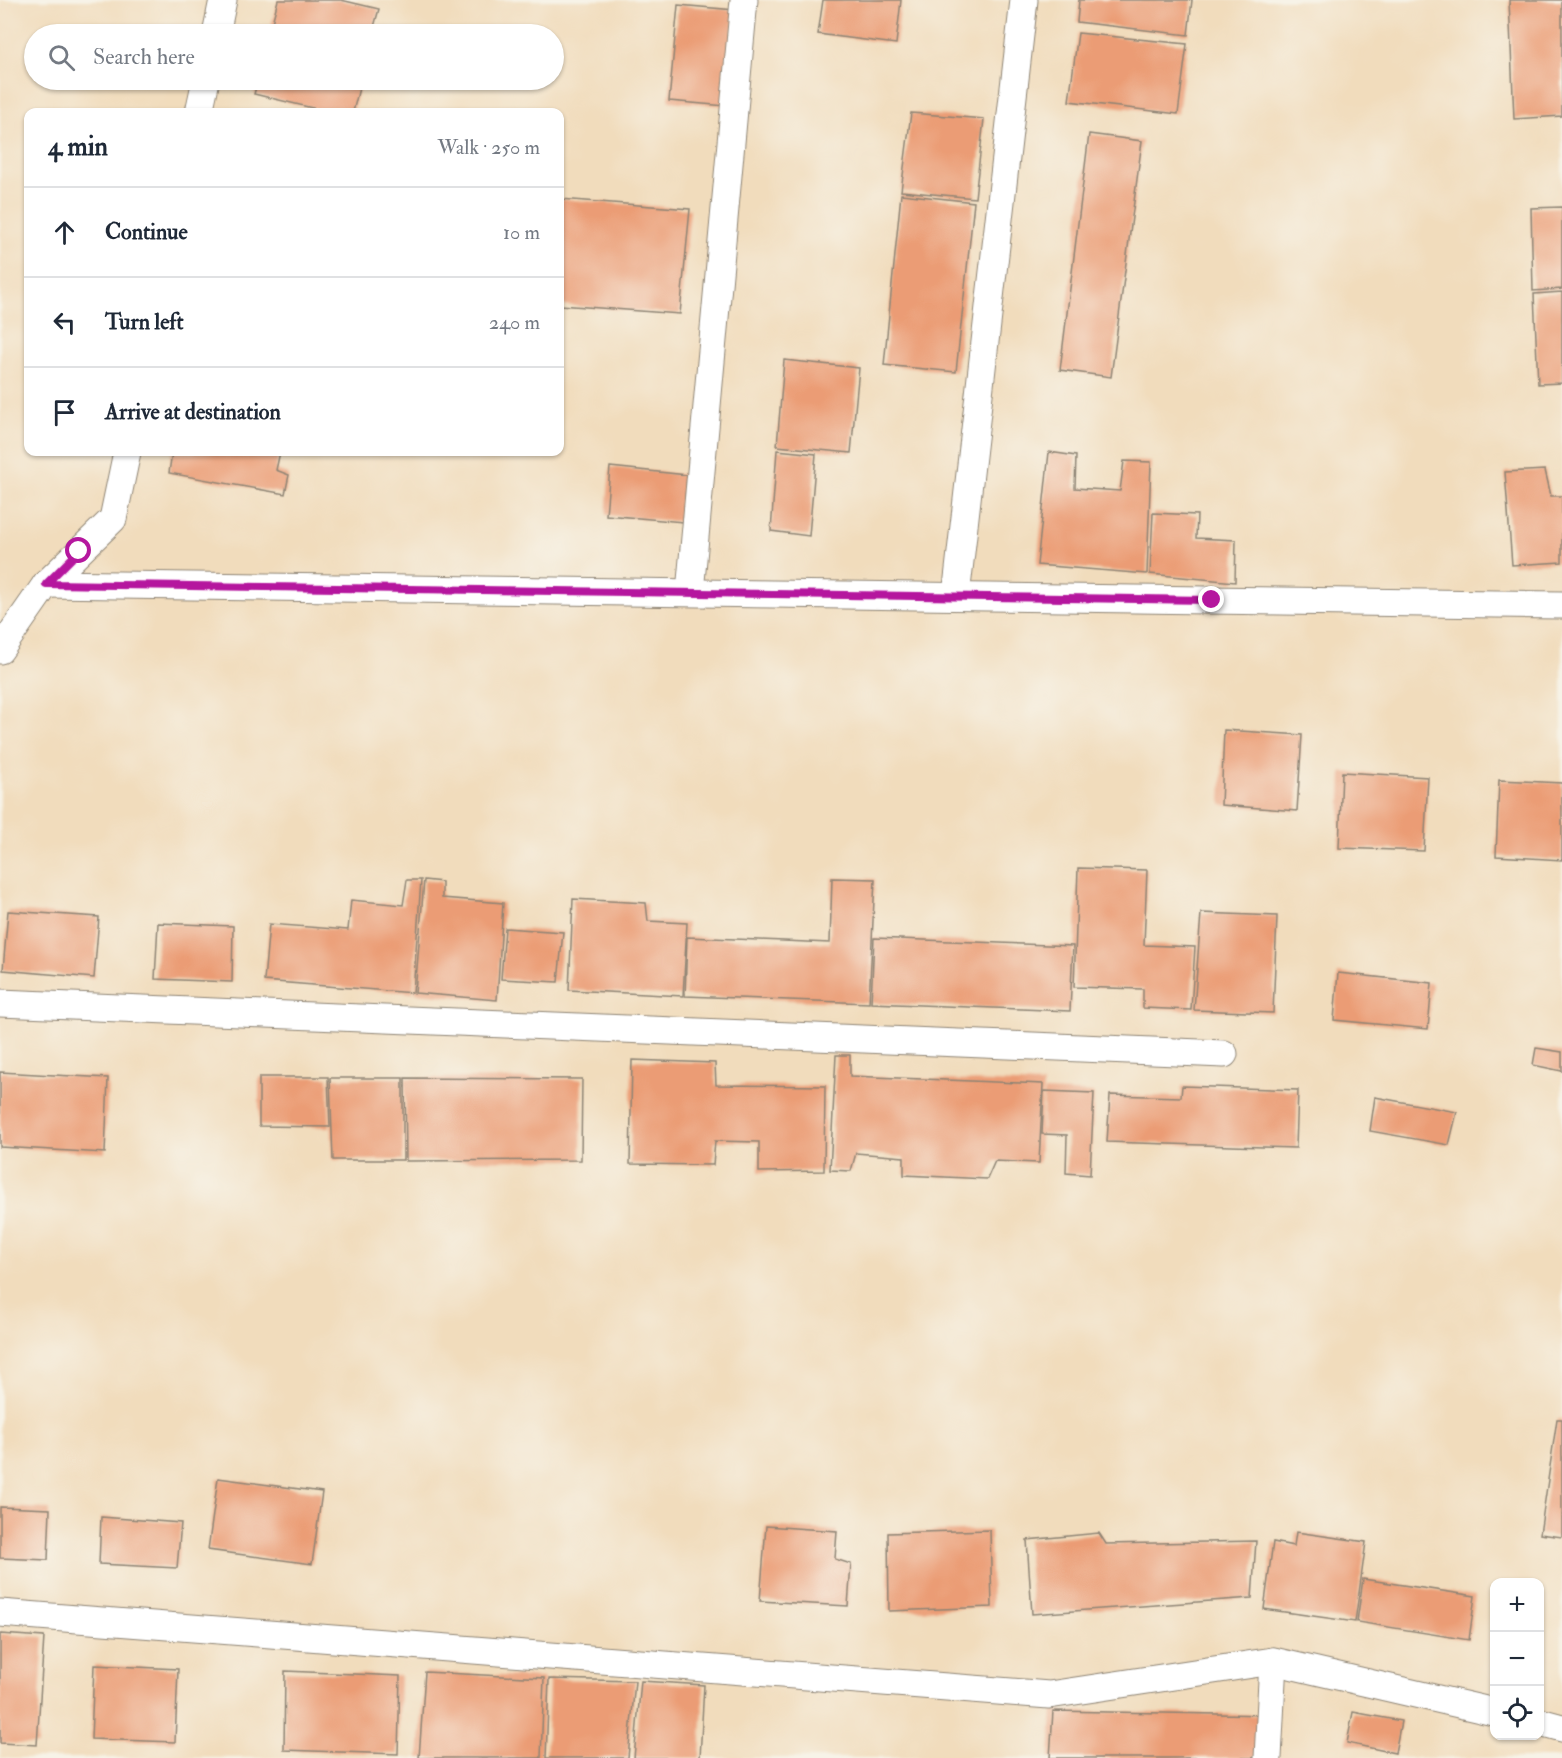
<!DOCTYPE html>
<html lang="en">
<head>
<meta charset="utf-8">
<style>
	body { margin:0; font-family:"IM FELL Double Pica",serif; background:#f6f6f7; color:#1f2937 }
	.controls { position:absolute; right:18px; bottom:18px; display:grid; overflow:hidden; border-radius:12px; box-shadow:0 2px 4px #0004 }
	.controls button { width:54px; height:54px; display:grid; place-items:center; padding:0; border:0; border-bottom:2px solid #e0e1e3; background:#fff; color:#1f2937; font:30px sans-serif }
	.stop { position:absolute; width:18px; height:18px; margin:-14px; border:4px solid #b5179e; border-radius:50%; background:#fff }
	.stop.end { background:#b5179e; border-color:#fff; box-shadow:0 2px 6px #0008 }
	.list { margin:0; padding:0; list-style:none }
	h2 { display:flex; justify-content:space-between; align-items:center; height:78px; margin:0; padding:0 24px; font-size:26px }
	h2 small { font-size:20px; font-weight:400; color:#747a83 }
	.list li { display:grid; grid-template-columns:39px 1fr auto; gap:18px; align-items:center; box-sizing:border-box; height:90px; padding:0 24px; border-top:2px solid #e0e1e3 }
	.list b { display:block; font-size:22px; white-space:nowrap }
	.list em { font-size:20px; font-style:normal; color:#747a83 }
	.icon { flex:none; width:33px; height:33px; fill:none; stroke:currentColor; stroke-width:2; stroke-linecap:round; stroke-linejoin:round }
	.map { position:relative; flex:none; width:1562px; height:1758px; overflow:hidden }
	.search { position:absolute; background:#fff; box-shadow:0 2px 4px #0004; left:24px; top:24px; width:540px; height:66px; display:flex; align-items:center; gap:15px; box-sizing:border-box; padding:0 21px; border-radius:33px; color:#747a83; font-size:22px }
	.panel { position:absolute; background:#fff; box-shadow:0 2px 4px #0004; left:24px; top:108px; width:540px; height:348px; border-radius:12px }
	.map>svg:first-child { display:block }
	.building { fill:#eb9c74 }
	.lines { fill:none; stroke-linecap:round; stroke-linejoin:round }
	.street-casing { stroke:#8e8474; stroke-width:29 }
	.street { stroke:#fff; stroke-width:27 }
	.route { stroke:#b5179e; stroke-width:8 }
</style>
</head>
<body>
<div class="map">
<svg width="1562" height="1758" viewBox="0 0 1562 1758">
	<rect width="100%" height="100%" fill="#f7f3e8"/>
	<filter id="ink" filterUnits="userSpaceOnUse"><feTurbulence type="fractalNoise" baseFrequency=".0167" numOctaves="2"/><feDisplacementMap in="SourceGraphic" scale="12" xChannelSelector="R" yChannelSelector="G"/><feConvolveMatrix kernelMatrix="1 2 1 2 8 2 1 2 1" color-interpolation-filters="sRGB"/></filter>
	<filter id="wash" filterUnits="userSpaceOnUse"><feTurbulence type="fractalNoise" baseFrequency=".008" numOctaves="4" result="noise"/><feDisplacementMap in="SourceGraphic" scale="24" xChannelSelector="R" yChannelSelector="G"/><feGaussianBlur stdDeviation="1.35" result="paint"/><feColorMatrix in="noise" values="0 0 0 0 0 0 0 0 0 0 0 0 0 0 0 0 0 1.4 0 .05"/><feComposite in="paint" operator="in"/></filter>
	<g filter="url(#wash)">
		<rect width="100%" height="100%" fill="#f1dcbc"/>
		<g id="blocks">
			<g class="building">
				<polygon points="278,0 341,0 379,9 372,34 269,34"/>
				<polygon points="823,0 901,0 896,44 818,34"/>
				<polygon points="1079,0 1192,0 1188,35 1077,22"/>
				<polygon points="1509,0 1562,0 1562,116 1514,119"/>
				<polygon points="678,5 735,10 726,106 669,101"/>
				<polygon points="1078,33 1187,44 1178,114 1069,101"/>
				<polygon points="258,80 361,80 353,112 329,112 254,94"/>
				<polygon points="911,113 984,119 975,198 901,191"/>
				<polygon points="1089,134 1142,141 1111,377 1060,370"/>
				<polygon points="901,194 974,202 956,372 884,365"/>
				<polygon points="560,199 690,209 680,314 560,305"/>
				<polygon points="1562,207 1562,289 1533,291 1531,208"/>
				<polygon points="1562,292 1562,383 1538,384 1534,294"/>
				<polygon points="784,360 859,368 851,453 777,446"/>
				<polygon points="777,450 816,454 809,536 771,531"/>
				<polygon points="172,452 280,452 276,470 289,475 285,494 169,473"/>
				<polygon points="1049,452 1076,456 1075,488 1120,491 1124,461 1151,462 1147,574 1037,565"/>
				<polygon points="610,467 687,475 683,522 606,515"/>
				<polygon points="1545,470 1551,496 1562,496 1562,562 1512,565 1505,472"/>
				<polygon points="1153,513 1197,515 1196,538 1236,540 1235,582 1150,574"/>
				<polygon points="1224,730 1302,735 1297,811 1221,805"/>
				<polygon points="1342,772 1428,777 1424,851 1339,848"/>
				<polygon points="1499,780 1562,783 1562,860 1496,856"/>
				<polygon points="1078,868 1147,870 1144,945 1195,947 1191,1010 1143,1008 1143,989 1074,987"/>
				<polygon points="832,878 875,879 869,1003 685,996 687,937 830,943"/>
				<polygon points="407,880 421,880 413,993 264,981 269,924 348,930 351,900 403,905"/>
				<polygon points="424,880 442,882 442,898 503,903 497,1000 415,993"/>
				<polygon points="573,899 646,903 648,921 687,923 683,996 569,990"/>
				<polygon points="8,911 99,917 94,978 3,970"/>
				<polygon points="1201,913 1277,916 1273,1013 1194,1010"/>
				<polygon points="158,923 233,926 232,982 155,979"/>
				<polygon points="505,928 563,932 558,982 501,979"/>
				<polygon points="874,938 1073,946 1070,1011 871,1003"/>
				<polygon points="1338,973 1432,983 1428,1029 1334,1020"/>
				<polygon points="1536,1048 1562,1052 1562,1071 1533,1065"/>
				<polygon points="836,1055 850,1055 850,1076 1043,1084 1039,1163 995,1161 987,1179 904,1175 904,1157 856,1153 851,1171 830,1170"/>
				<polygon points="632,1060 715,1063 716,1085 825,1086 824,1171 759,1172 759,1142 715,1141 713,1165 630,1164"/>
				<polygon points="0,1072 108,1078 105,1153 0,1147"/>
				<polygon points="259,1077 328,1077 330,1127 259,1126"/>
				<polygon points="330,1078 403,1078 403,1160 333,1160"/>
				<polygon points="405,1078 582,1079 581,1160 406,1161"/>
				<polygon points="1182,1086 1298,1090 1296,1148 1107,1142 1110,1095 1181,1097"/>
				<polygon points="1044,1091 1094,1093 1090,1175 1066,1173 1067,1135 1042,1134"/>
				<polygon points="1375,1097 1457,1112 1449,1145 1370,1131"/>
				<polygon points="1557,1419 1562,1419 1562,1537 1540,1534"/>
				<polygon points="218,1478 322,1492 312,1564 208,1550"/>
				<polygon points="0,1507 50,1509 48,1560 0,1558"/>
				<polygon points="101,1517 181,1523 177,1568 99,1564"/>
				<polygon points="766,1526 837,1531 835,1559 851,1564 848,1606 760,1601"/>
				<polygon points="990,1530 992,1607 889,1611 888,1533"/>
				<polygon points="1296,1532 1366,1542 1355,1622 1264,1609 1273,1542 1294,1546"/>
				<polygon points="1099,1533 1106,1544 1256,1541 1252,1598 1032,1614 1027,1540"/>
				<polygon points="1363,1579 1475,1596 1469,1640 1357,1622"/>
				<polygon points="0,1634 44,1637 37,1745 0,1743"/>
				<polygon points="94,1665 178,1669 175,1742 91,1739"/>
				<polygon points="285,1671 400,1676 398,1754 284,1750"/>
				<polygon points="425,1672 544,1678 541,1758 419,1758"/>
				<polygon points="549,1679 635,1681 628,1758 546,1758"/>
				<polygon points="641,1681 704,1685 700,1758 634,1758"/>
				<polygon points="1053,1711 1271,1715 1270,1758 1050,1758"/>
				<polygon points="1353,1712 1401,1721 1395,1753 1347,1743"/>
			</g>
		</g>
	</g>
	<g filter="url(#ink)">
		<use href="#blocks" fill-opacity="0" stroke="#8e8474" stroke-width="1.5"/>
		<g class="lines">
			<defs>
				<g id="street">
					<polyline points="216,34 223,0"/>
					<polyline points="199,112 206,80"/>
					<polyline points="46,584 1562,605"/>
					<polyline points="690,592 744,0"/>
					<polyline points="956,596 1024,0"/>
					<polyline points="0,650 46,584 113,519 127,452"/>
					<polyline points="0,1003 1224,1054"/>
					<polyline points="0,1613 1049,1695 1273,1661 1494,1712"/>
					<polyline points="1540,1722 1562,1728"/>
					<polyline points="1268,1758 1273,1661"/>
				</g>
			</defs>
			<use href="#street" class="street-casing"/>
			<use href="#street" class="street"/>
		</g>
	</g>
	<g class="lines" filter="url(#ink)">
		<polyline class="route" points="79,551 46,584 1212,600"/>
	</g>
</svg>
<div class="controls">
<button>+</button>
<button>−</button>
<button><svg class="icon" aria-label="locate" viewBox="0 0 24 24"><circle cx="12" cy="12" r="6"/><path d="M12 2v4M12 18v4M2 12h4M18 12h4"/></svg></button>
</div>
<div class="stop" style="left:79px;top:551px"></div>
<div class="stop end" style="left:1212px;top:600px"></div>
<div class="search"><svg class="icon" aria-label="search" viewBox="0 0 24 24"><circle cx="10" cy="10" r="6"/><path d="M15 15l6 6"/></svg>Search here</div>
<section class="panel">
<h2>4 min<small>Walk · 250 m</small></h2>
<ul class="list">
<li><svg class="icon" aria-label="ahead" viewBox="0 0 24 24"><path d="M12 20V5M6 11l6-6 6 6"/></svg><div><b>Continue</b></div><em>10 m</em></li>
<li><svg class="icon" aria-label="left" viewBox="0 0 24 24"><path d="M17 20v-9H6M10 6l-5 5 5 5"/></svg><div><b>Turn left</b></div><em>240 m</em></li>
<li><svg class="icon" aria-label="arrive" viewBox="0 0 24 24"><path d="M6 21V4h12l-3 4 3 4H6"/></svg><div><b>Arrive at destination</b></div></li>
</ul>
</section>
</div>
</body>
</html>
